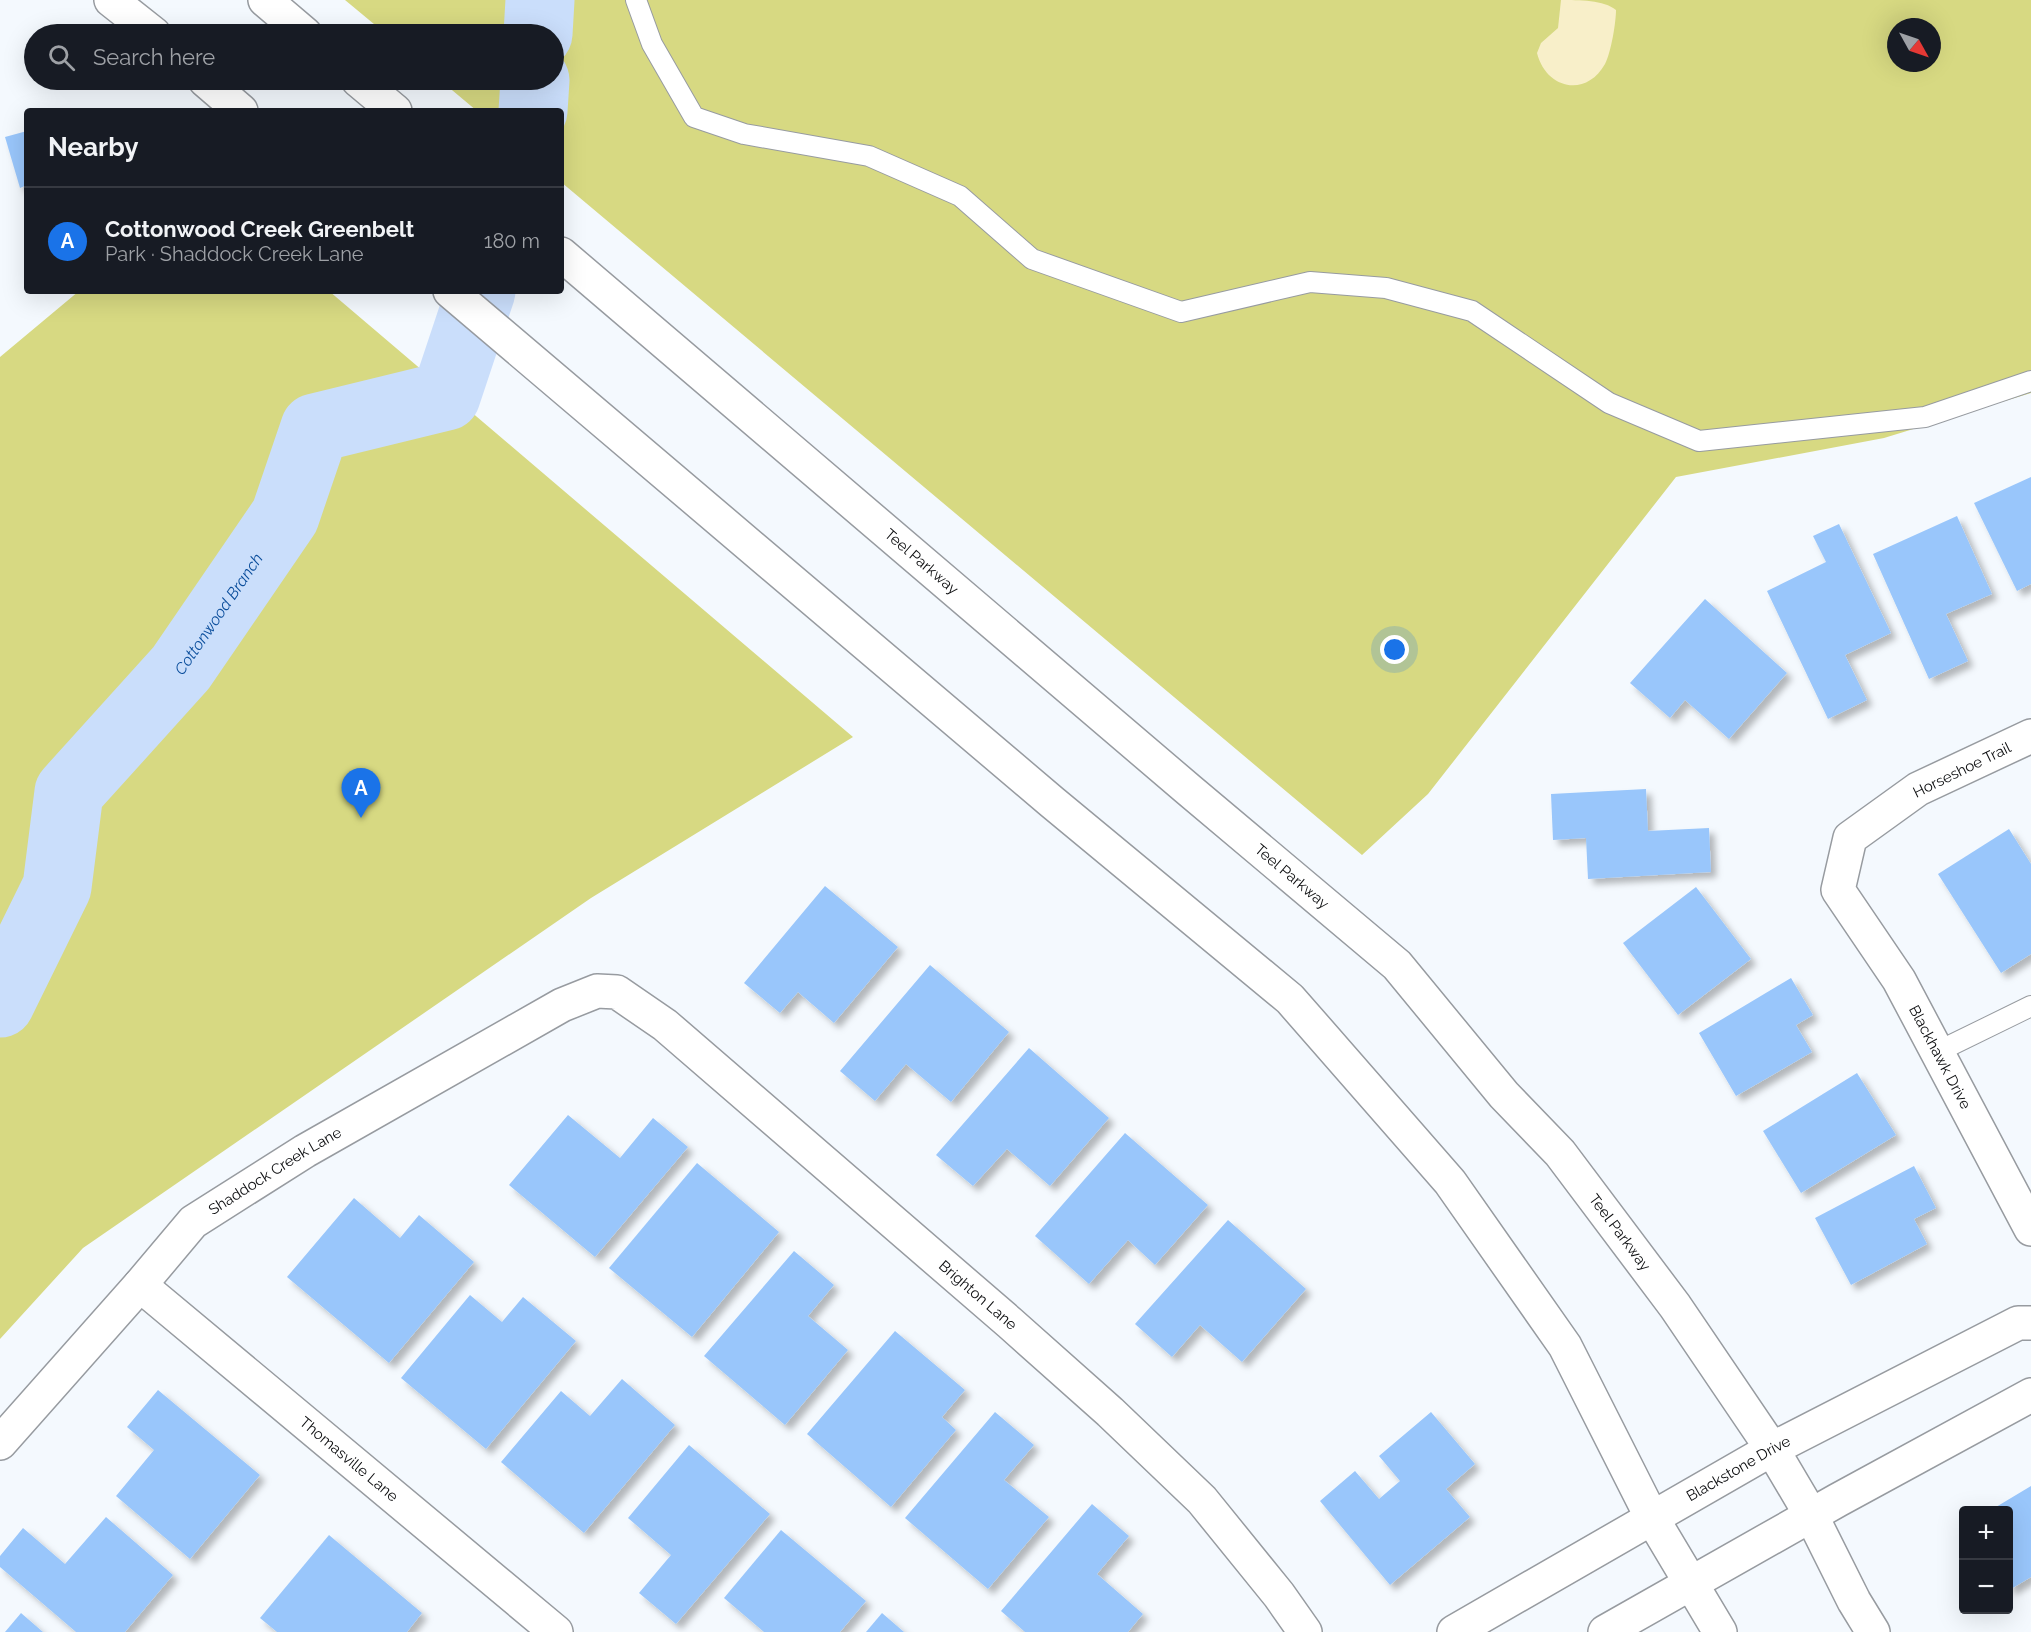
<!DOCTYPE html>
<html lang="en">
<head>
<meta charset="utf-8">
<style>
	body { margin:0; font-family:Raleway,sans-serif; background:#242831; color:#f1f3f6 }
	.controls { position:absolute; right:18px; bottom:18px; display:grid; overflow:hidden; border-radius:6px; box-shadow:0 6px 24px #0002 }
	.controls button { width:54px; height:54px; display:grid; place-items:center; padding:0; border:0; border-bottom:2px solid #363941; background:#171b24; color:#f1f3f6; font:30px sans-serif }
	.compass { position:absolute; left:1887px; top:18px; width:54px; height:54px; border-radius:50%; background:#171b24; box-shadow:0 6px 24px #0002; rotate:130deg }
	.you { position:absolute; left:1395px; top:650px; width:21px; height:21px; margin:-15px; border:4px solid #fff; border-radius:50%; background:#1a73e8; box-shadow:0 0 0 9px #1a73e833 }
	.badge { display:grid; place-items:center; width:39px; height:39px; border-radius:50%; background:#1a73e8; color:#fff; font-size:20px; font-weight:700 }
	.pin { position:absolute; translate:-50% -50px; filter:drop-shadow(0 2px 3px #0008) }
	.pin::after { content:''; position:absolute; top:32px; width:21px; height:18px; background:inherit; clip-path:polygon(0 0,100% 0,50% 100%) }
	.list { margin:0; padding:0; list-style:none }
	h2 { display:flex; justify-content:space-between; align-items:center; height:78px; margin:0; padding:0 24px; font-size:26px }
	h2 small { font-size:20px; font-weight:400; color:#9ea1a6 }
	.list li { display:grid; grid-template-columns:39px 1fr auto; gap:18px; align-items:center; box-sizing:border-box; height:108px; padding:0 24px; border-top:2px solid #363941 }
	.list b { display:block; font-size:22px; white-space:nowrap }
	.list p { margin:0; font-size:20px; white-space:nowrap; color:#9ea1a6 }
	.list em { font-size:20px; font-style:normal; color:#9ea1a6 }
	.icon { flex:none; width:33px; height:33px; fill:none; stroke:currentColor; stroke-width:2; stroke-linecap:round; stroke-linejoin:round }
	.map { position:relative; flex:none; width:2031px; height:1632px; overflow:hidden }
	.search { position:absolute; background:#171b24; box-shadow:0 6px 24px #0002; left:24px; top:24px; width:540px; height:66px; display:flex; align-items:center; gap:15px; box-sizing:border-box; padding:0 21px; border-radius:33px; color:#9ea1a6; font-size:22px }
	.panel { position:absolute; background:#171b24; box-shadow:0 6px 24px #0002; left:24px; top:108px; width:540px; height:186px; border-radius:6px }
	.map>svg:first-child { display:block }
	.green { fill:#d7d982; fill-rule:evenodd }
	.sand { fill:#f8efc9 }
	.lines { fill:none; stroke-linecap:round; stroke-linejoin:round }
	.river { stroke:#cadefb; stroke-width:69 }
	.building { fill:#99c6fb; filter:url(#shadow) }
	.service-casing { stroke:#979ba0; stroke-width:22 }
	.minor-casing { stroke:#979ba0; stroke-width:36 }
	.secondary-casing { stroke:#979ba0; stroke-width:36 }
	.service { stroke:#fff; stroke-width:20 }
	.minor { stroke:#fff; stroke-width:33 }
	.secondary { stroke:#fff; stroke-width:33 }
	.labels { text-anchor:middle; stroke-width:5; stroke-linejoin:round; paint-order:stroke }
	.street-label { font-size:15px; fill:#0b0c0e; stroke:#fff }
	.water-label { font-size:16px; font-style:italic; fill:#0b4e9c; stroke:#fff }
</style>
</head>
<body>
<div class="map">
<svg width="2031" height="1632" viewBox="0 0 2031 1632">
	<defs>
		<filter id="shadow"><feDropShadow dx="5.5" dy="5.5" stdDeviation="3" flood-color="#0004"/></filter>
	</defs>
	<rect width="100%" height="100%" fill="#f4f9fe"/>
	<g class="green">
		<path d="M345,0h1686v393l-147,45 -208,39 -248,317 -66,61 -801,-673v-71h-84l-37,-31h114v-46h-168zM1896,27h36v36h-36z"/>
		<polygon points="79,291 329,291 853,737 591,898 83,1248 0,1339 0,357"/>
	</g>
	<path class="sand" d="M1561,0c18,0 43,0 55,10 0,12 -5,43 -11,54 -19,34 -59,25 -68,-11l4,-10 17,-15z"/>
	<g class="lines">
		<g class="river">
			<polyline points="538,34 540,0"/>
			<polyline points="533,111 535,80"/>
			<path id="s1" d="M0,1003l57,-116 12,-95 112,-124 104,-152 30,-88 131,-32 35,-105"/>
		</g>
	</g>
	<g class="building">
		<polygon points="27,131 27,185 20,188 5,137"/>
		<polygon points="2031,477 2031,584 2017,591 1974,503"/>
		<polygon points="1957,516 1992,594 1946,614 1968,661 1929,679 1873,554"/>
		<polygon points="1839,524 1891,633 1845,655 1867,700 1828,719 1767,591 1826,562 1813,536"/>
		<polygon points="1705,599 1787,673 1729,739 1685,700 1670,718 1630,683"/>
		<polygon points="1646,789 1648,831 1709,828 1711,872 1588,879 1586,838 1553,840 1551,794"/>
		<polygon points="2009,829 2031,864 2031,954 2001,973 1938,874"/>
		<polygon points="825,886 898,947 834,1023 798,992 780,1013 744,983"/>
		<polygon points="1696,887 1751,959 1678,1015 1623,943"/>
		<polygon points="930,965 1009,1032 951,1102 906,1064 875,1101 840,1071"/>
		<polygon points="1791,978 1813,1015 1796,1025 1812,1052 1736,1096 1699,1033"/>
		<polygon points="1029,1048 1109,1118 1050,1186 1007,1149 973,1186 936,1155"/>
		<polygon points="1857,1073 1896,1135 1801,1193 1763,1131"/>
		<polygon points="568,1115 620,1158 653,1118 688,1147 595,1257 509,1185"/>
		<polygon points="1125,1133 1208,1205 1155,1265 1128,1240 1089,1284 1035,1236"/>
		<polygon points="697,1163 779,1232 692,1337 609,1268"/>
		<polygon points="1914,1166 1936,1208 1914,1219 1927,1244 1851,1285 1815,1218"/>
		<polygon points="354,1198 400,1238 419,1215 474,1262 389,1363 287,1277"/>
		<polygon points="1228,1220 1306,1289 1242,1362 1200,1325 1172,1357 1135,1324"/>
		<polygon points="794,1251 834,1285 808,1316 848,1350 785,1425 704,1356"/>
		<polygon points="470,1295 502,1322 523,1297 576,1341 486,1449 401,1378"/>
		<polygon points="895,1331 965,1390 942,1417 956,1430 891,1507 807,1434"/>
		<polygon points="622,1379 675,1425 584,1533 501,1462 561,1391 590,1416"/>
		<polygon points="158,1390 260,1475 190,1559 116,1496 154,1450 127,1427"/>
		<polygon points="995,1412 1034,1445 1004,1480 1049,1517 988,1589 905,1518"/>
		<polygon points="1431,1412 1475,1464 1446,1489 1470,1517 1390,1585 1320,1501 1355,1471 1379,1499 1400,1481 1379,1456"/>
		<polygon points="689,1445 770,1514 676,1624 639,1593 671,1555 628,1518"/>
		<polygon points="2031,1486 2031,1577 2011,1589 2008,1586 2008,1510 1991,1510"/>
		<polygon points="1092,1504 1129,1536 1097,1574 1143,1614 1128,1632 1025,1632 1001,1611"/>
		<polygon points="106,1517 173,1575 125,1632 76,1632 0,1567 0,1556 23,1528 65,1564"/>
		<polygon points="781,1530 866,1601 840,1632 764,1632 724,1598"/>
		<polygon points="329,1535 422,1613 407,1632 277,1632 260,1618"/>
		<polygon points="21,1613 43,1632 5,1632"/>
		<polygon points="882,1613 904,1632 866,1632"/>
	</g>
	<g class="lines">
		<defs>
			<g id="service">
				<polyline points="636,0 652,44 694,117 744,134 869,156 960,196 1032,259 1181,312 1310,282 1386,288 1472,311 1609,403 1699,441 1925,417 2031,381"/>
				<polyline points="1937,1052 2031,1006"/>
			</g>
			<g id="minor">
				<path id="s2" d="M2031,736l-113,53 -68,49 -12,52 61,90 132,249"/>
				<path id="s3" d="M140,1285l416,347"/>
				<path id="s4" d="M0,1443l140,-158 53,-63 112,-71 257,-146 35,-14 20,1 48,33 345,298 100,89 92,88 77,95 26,37"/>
				<path id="s5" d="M1454,1632l318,-183 246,-126h13"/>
				<polyline points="1605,1632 1838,1500 2031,1395"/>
			</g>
			<g id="secondary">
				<polyline points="111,0 154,34"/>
				<polyline points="265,0 305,34"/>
				<polyline points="205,80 241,111"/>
				<polyline points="358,80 395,111"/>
				<path id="s6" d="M561,254l628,536 208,175 107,130 56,58 115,153 97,143 39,66 43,86 19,31"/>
				<polyline points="450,291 1052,802 1290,999 1450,1182 1565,1346 1652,1518 1720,1632"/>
			</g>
		</defs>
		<use href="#service" class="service-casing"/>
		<use href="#minor" class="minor-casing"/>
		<use href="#secondary" class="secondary-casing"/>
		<use href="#service" class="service"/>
		<use href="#minor" class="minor"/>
		<use href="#secondary" class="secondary"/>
	</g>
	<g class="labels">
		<g class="street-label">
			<text dy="5" stroke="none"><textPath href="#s6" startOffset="474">Teel Parkway</textPath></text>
			<text transform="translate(1962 770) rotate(-26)" y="5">Horseshoe Trail</text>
			<text dy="5" stroke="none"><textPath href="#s6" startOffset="960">Teel Parkway</textPath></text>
			<text dy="5" stroke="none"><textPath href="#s2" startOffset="458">Blackhawk Drive</textPath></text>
			<text dy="5" stroke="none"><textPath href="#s4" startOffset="390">Shaddock Creek Lane</textPath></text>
			<text dy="5" stroke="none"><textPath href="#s6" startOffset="1446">Teel Parkway</textPath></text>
			<text dy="5" stroke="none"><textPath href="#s4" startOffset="1251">Brighton Lane</textPath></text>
			<text dy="5" stroke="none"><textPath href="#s3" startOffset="272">Thomasville Lane</textPath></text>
			<text dy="5" stroke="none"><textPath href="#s5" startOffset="328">Blackstone Drive</textPath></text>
		</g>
		<g class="water-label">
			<text dy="6" stroke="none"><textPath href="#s1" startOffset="458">Cottonwood Branch</textPath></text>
		</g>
	</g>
</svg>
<div class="controls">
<button>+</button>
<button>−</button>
</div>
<svg class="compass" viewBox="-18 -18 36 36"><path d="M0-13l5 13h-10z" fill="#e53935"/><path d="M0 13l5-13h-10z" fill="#9ea1a6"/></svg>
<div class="you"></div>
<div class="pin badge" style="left:361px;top:818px">A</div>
<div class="search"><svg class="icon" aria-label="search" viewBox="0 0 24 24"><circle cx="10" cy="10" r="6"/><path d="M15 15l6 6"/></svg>Search here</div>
<section class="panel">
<h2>Nearby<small></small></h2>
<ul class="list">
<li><span class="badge">A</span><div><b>Cottonwood Creek Greenbelt</b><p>Park · Shaddock Creek Lane</p></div><em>180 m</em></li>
</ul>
</section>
</div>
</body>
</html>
